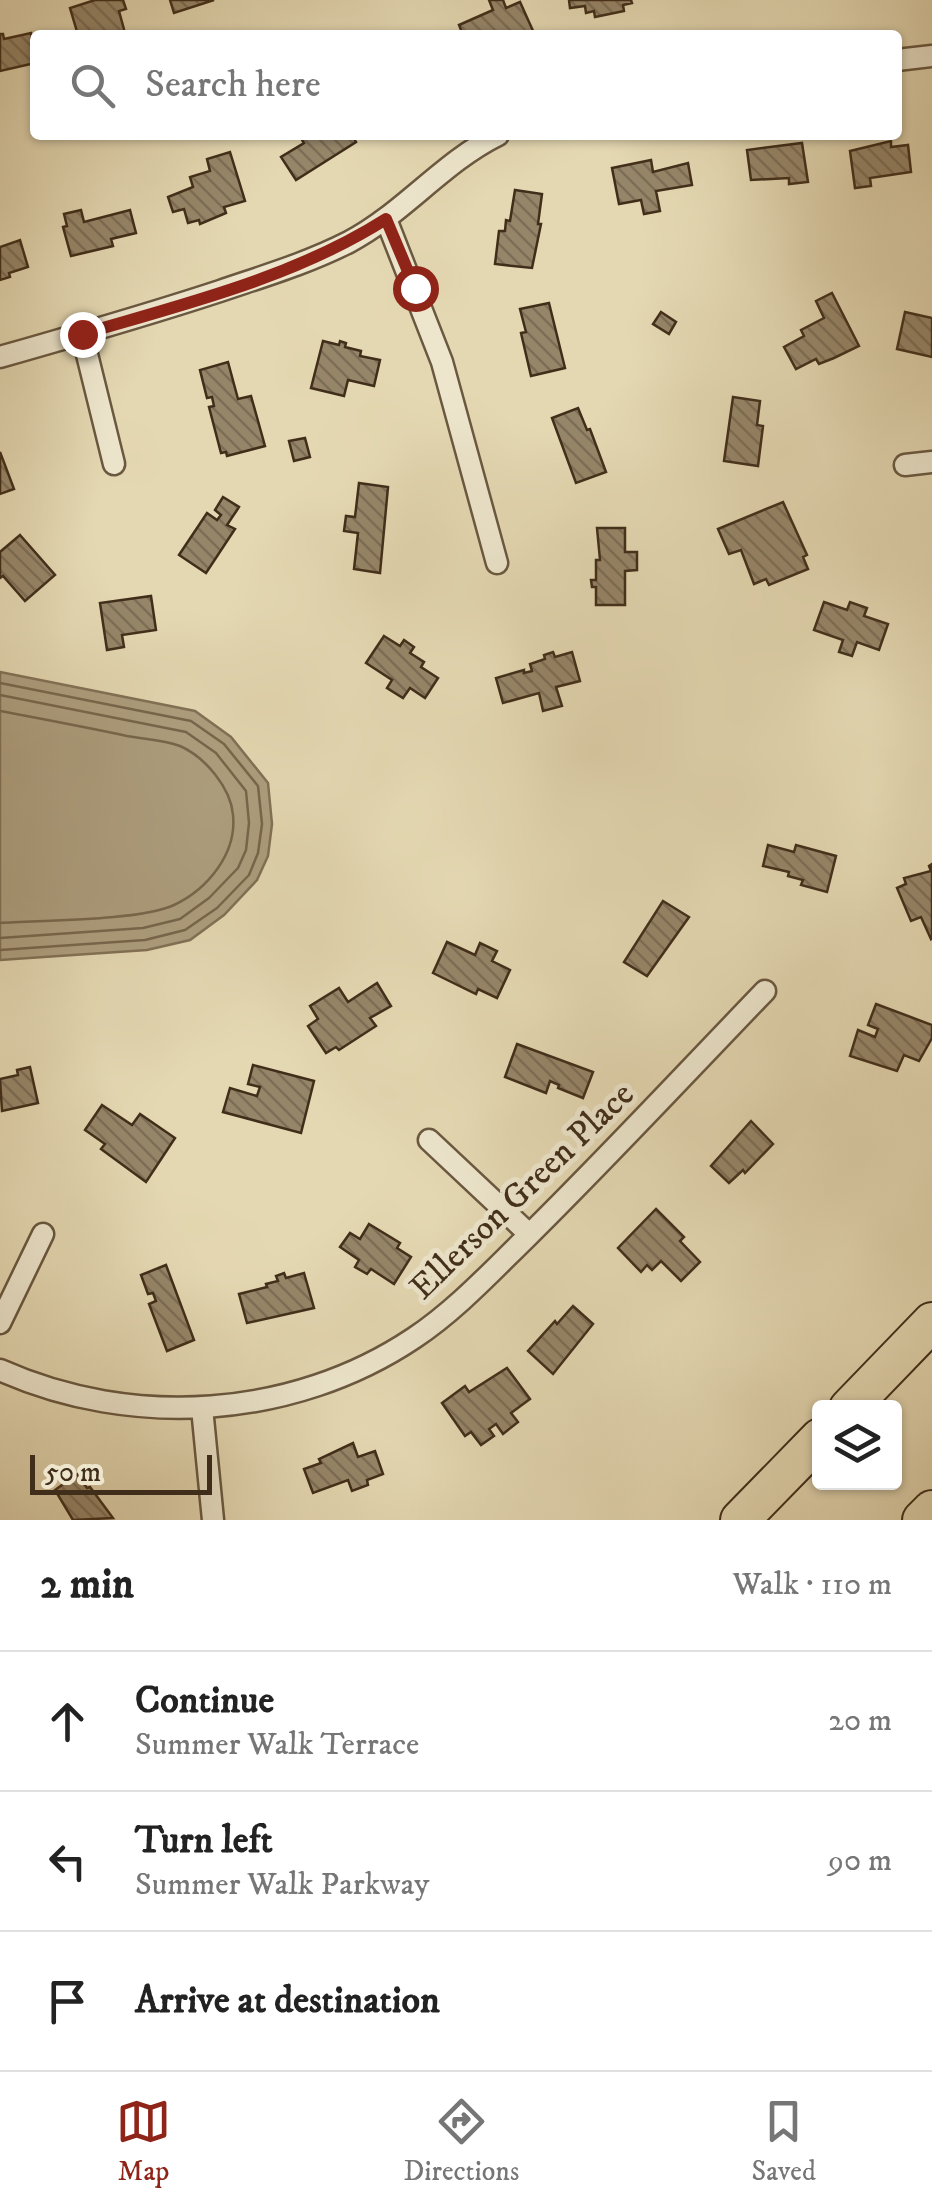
<!DOCTYPE html>
<html lang="en">
<head>
<meta charset="utf-8">
<style>
	body { margin:0; font-family:"IM FELL DW Pica",serif; background:#f6f6f6; color:#222 }
	.controls { position:absolute; right:30px; bottom:30px; display:grid; overflow:hidden; border-radius:10px; box-shadow:0 2px 8px #0004 }
	.controls button { width:90px; height:90px; display:grid; place-items:center; padding:0; border:0; border-bottom:2px solid #e0e0e0; background:#fff; color:#222; font:50px sans-serif }
	.scale { position:absolute; left:30px; bottom:25px; width:182px; box-sizing:border-box; padding-left:10px; border:5px solid #412e1a; border-top:0; font-size:28px; line-height:35px; white-space:nowrap; color:#412e1a; -webkit-text-stroke:8px #ede6cd; paint-order:stroke }
	.stop { position:absolute; width:30px; height:30px; margin:-22px; border:8px solid #8f2418; border-radius:50%; background:#fff }
	.stop.end { background:#8f2418; border-color:#fff; box-shadow:0 2px 10px #0008 }
	.list { margin:0; padding:0; list-style:none }
	h2 { display:flex; justify-content:space-between; align-items:center; height:130px; margin:0; padding:0 40px; font-size:42px }
	h2 small { font-size:32px; font-weight:400; color:#767676 }
	.list li { display:grid; grid-template-columns:65px 1fr auto; gap:30px; align-items:center; box-sizing:border-box; height:140px; padding:0 40px; border-top:2px solid #e0e0e0 }
	.list b { display:block; font-size:38px; white-space:nowrap }
	.list p { margin:0; font-size:32px; white-space:nowrap; color:#767676 }
	.list em { font-size:32px; font-style:normal; color:#767676 }
	.icon { flex:none; width:55px; height:55px; fill:none; stroke:currentColor; stroke-width:2; stroke-linecap:round; stroke-linejoin:round }
	.map { position:relative; flex:none; width:932px; height:1520px; overflow:hidden }
	.search { position:absolute; background:#fff; box-shadow:0 2px 8px #0004; left:30px; right:30px; top:30px; height:110px; display:flex; align-items:center; gap:25px; box-sizing:border-box; padding:0 35px; border-radius:10px; color:#767676; font-size:38px }
	.sheet { height:550px; background:#fff }
	nav { display:flex; justify-content:space-around; align-items:center; box-sizing:border-box; height:140px; border-top:2px solid #e0e0e0; background:#fff; font-size:28px; color:#767676 }
	nav a { display:grid; justify-items:center; gap:5px }
	nav .on { color:#8f2418 }
	.map>svg:first-child { display:block }
	.water { fill:#ad9e7e; stroke:#827156; stroke-width:2.5 }
	.lines { fill:none; stroke-linecap:round; stroke-linejoin:round }
	.shore { stroke:#77664c; stroke-width:2.5 }
	.building { fill:url(#building-back-hatch); stroke:#412e1a; stroke-width:2.5 }
	.street-casing { stroke:#6a5840; stroke-width:25 }
	.highway-casing { stroke:#412e1a; stroke-width:42 }
	.street { stroke:#ede6cd; stroke-width:20 }
	.highway { stroke:#e4d8b2; stroke-width:38 }
	.route { stroke:#8f2418; stroke-width:12 }
	.labels { text-anchor:middle; stroke-width:10; stroke-linejoin:round; paint-order:stroke }
	.street-label { font-size:35px; fill:#412e1a; stroke:#ede6cd }
</style>
</head>
<body>
<div class="map">
<svg width="932" height="1520" viewBox="0 0 932 1520">
	<defs>
		<pattern id="building-back-hatch" width="6" height="6" patternUnits="userSpaceOnUse" patternTransform="scale(2.5)"><rect width="6" height="6" fill="#968669"/><path d="M-1 5l2 2M0 0l6 6M5-1l2 2" fill="none" stroke="#7c6e56"/></pattern>
	</defs>
	<rect width="100%" height="100%" fill="#e4d8b2"/>
	<filter id="stains"><feTurbulence type="fractalNoise" baseFrequency=".002" numOctaves="4"/><feColorMatrix values="0 0 0 0 .2 0 0 0 0 .09 0 0 0 0 .02 0 0 0 .5 -.17"/></filter>
	<radialGradient id="worn" r=".72"><stop offset=".6" stop-color="#630" stop-opacity="0"/><stop offset="1" stop-color="#630" stop-opacity=".3"/></radialGradient>
	<polygon class="water" points="0,672 195,711 231,737 268,783 272,824 268,856 257,880 224,915 190,940 147,950 0,960"/>
	<g class="lines">
		<g class="shore">
			<polyline points="0,683 191,721 224,744 258,786 262,824 258,853 249,875 217,908 185,930 145,940 0,950"/>
			<polyline points="0,695 186,732 216,753 246,791 249,823 246,850 238,868 209,898 180,919 143,928 0,938"/>
			<path d="M0,711c42,8 85,16 127,25 16,3 37,4 53,10 25,11 51,42 53,69 4,38 -25,74 -59,90 -35,16 -132,15 -174,18"/>
		</g>
	</g>
	<g class="building">
		<polygon points="123,0 126,9 119,11 125,33 78,35 70,8 95,0"/>
		<polygon points="170,0 214,0 174,13"/>
		<polygon points="489,0 503,0 506,8 520,2 534,33 463,35 459,25 493,10"/>
		<polygon points="569,0 631,0 632,3 623,5 624,11 595,17 594,11 586,13 585,6 570,8"/>
		<polygon points="31,33 35,63 0,71 0,34 3,34 4,39"/>
		<polygon points="299,135 352,135 356,142 296,180 281,157 304,143"/>
		<polygon points="891,141 891,147 908,145 911,172 870,178 871,186 855,188 850,151"/>
		<polygon points="802,143 808,182 789,184 789,178 751,180 747,150"/>
		<polygon points="230,152 245,201 224,207 226,213 200,224 199,220 188,223 184,209 173,212 168,197 193,187 190,177 210,171 207,159"/>
		<polygon points="651,160 653,172 688,163 692,185 656,191 660,211 644,214 641,200 619,204 612,168"/>
		<polygon points="515,190 542,194 538,224 541,224 532,268 495,264 499,231 505,231 506,220 510,221"/>
		<polygon points="81,210 84,222 130,210 136,233 111,239 113,246 71,256 63,227 67,226 64,214"/>
		<polygon points="20,240 28,267 9,273 10,277 0,280 0,247"/>
		<polygon points="832,293 859,346 834,358 819,364 816,359 796,369 784,347 804,336 801,330 824,318 816,301"/>
		<polygon points="549,303 565,368 531,376 521,333 526,332 520,309"/>
		<polygon points="661,312 676,322 669,334 653,324"/>
		<polygon points="905,312 932,318 932,357 897,349"/>
		<polygon points="323,341 339,345 340,341 346,343 345,347 361,351 360,356 380,360 374,386 348,380 344,396 311,388"/>
		<polygon points="228,362 238,399 251,396 265,446 227,456 226,452 221,453 209,407 214,406 212,397 207,398 200,370"/>
		<polygon points="733,397 760,401 757,425 763,426 758,466 724,461"/>
		<polygon points="578,408 587,430 590,429 606,472 576,483 552,418"/>
		<polygon points="305,438 310,457 294,461 289,441"/>
		<polygon points="0,452 14,489 0,494"/>
		<polygon points="359,483 388,487 380,573 354,569 358,533 344,531 346,516 355,517"/>
		<polygon points="223,497 239,507 227,525 235,529 206,573 179,555 207,513 217,520 221,515 215,510"/>
		<polygon points="783,502 807,555 803,557 808,569 769,585 766,579 754,584 741,550 729,554 718,529"/>
		<polygon points="597,528 625,528 625,552 637,552 637,570 625,571 625,605 596,605 596,587 592,587 591,580 596,580 596,560 600,560"/>
		<polygon points="20,535 55,575 25,601 3,576 0,578 0,552"/>
		<polygon points="151,596 156,630 122,635 124,647 107,650 100,603"/>
		<polygon points="824,602 847,610 850,602 867,608 864,616 888,624 879,650 857,642 852,656 839,652 843,640 814,630"/>
		<polygon points="384,636 400,646 404,640 414,647 410,653 424,662 421,667 438,678 425,698 410,688 403,698 387,688 392,680 366,663"/>
		<polygon points="553,652 555,657 572,652 580,681 556,687 562,706 543,711 539,693 503,703 496,678 524,670 524,673 532,671 530,664 545,659 544,655"/>
		<polygon points="768,845 794,852 796,845 836,856 827,892 801,885 803,880 788,876 789,872 763,866"/>
		<polygon points="932,864 932,938 931,939 921,917 911,921 897,888 906,884 904,878 931,871 929,866"/>
		<polygon points="663,901 689,917 647,976 624,962"/>
		<polygon points="447,942 475,955 480,943 497,951 492,961 510,970 497,998 478,989 476,994 433,973"/>
		<polygon points="377,983 391,1006 370,1018 376,1026 339,1050 336,1047 326,1053 308,1026 318,1019 310,1006 339,988 348,1002"/>
		<polygon points="876,1004 932,1025 932,1038 919,1061 904,1055 897,1071 850,1056 858,1030 875,1037 878,1029 868,1025"/>
		<polygon points="517,1044 593,1072 583,1098 558,1088 559,1085 550,1081 546,1093 505,1077"/>
		<polygon points="253,1065 314,1081 301,1133 223,1112 230,1088 257,1096 260,1087 248,1084"/>
		<polygon points="30,1067 38,1103 2,1111 0,1079 18,1075 17,1070"/>
		<polygon points="102,1105 132,1125 140,1114 175,1138 146,1182 101,1149 105,1144 85,1130"/>
		<polygon points="751,1121 773,1144 745,1173 743,1170 729,1183 711,1166"/>
		<polygon points="656,1209 684,1237 680,1241 700,1262 681,1281 661,1261 652,1270 647,1265 641,1272 618,1248"/>
		<polygon points="369,1224 400,1243 397,1248 411,1257 394,1284 371,1269 367,1274 355,1267 359,1260 340,1247 350,1233 360,1239"/>
		<polygon points="166,1265 194,1340 167,1351 149,1304 156,1301 153,1293 148,1294 141,1275"/>
		<polygon points="284,1273 286,1278 304,1273 314,1308 247,1323 239,1294 267,1287 266,1284 278,1281 276,1276"/>
		<polygon points="573,1306 593,1324 553,1374 528,1351 555,1321 557,1324"/>
		<polygon points="507,1368 530,1399 511,1413 518,1422 503,1434 496,1424 489,1429 494,1436 481,1445 471,1432 465,1436 442,1403 465,1386 469,1392"/>
		<polygon points="353,1443 358,1457 375,1451 383,1474 367,1480 368,1485 352,1491 348,1480 313,1493 304,1469 321,1463 319,1459"/>
		<polygon points="77,1474 87,1488 90,1487 113,1518 73,1520 55,1490"/>
	</g>
	<g class="lines">
		<defs>
			<g id="street">
				<polyline points="897,60 932,56"/>
				<polyline points="386,219 442,362 497,563"/>
				<polyline points="82,334 114,464"/>
				<path d="M0,357c74,-21 147,-42 220,-66 44,-15 88,-28 129,-49 55,-29 94,-80 149,-107"/>
				<polyline points="905,465 932,462"/>
				<polyline points="429,1140 529,1234"/>
				<polyline points="0,1323 43,1234"/>
				<path d="M0,1370c132,59 293,49 414,-32 42,-28 77,-66 113,-101 81,-80 159,-164 238,-246"/>
				<polyline points="202,1408 213,1520"/>
			</g>
			<g id="highway">
				<polyline points="849,1408 932,1322"/>
				<polyline points="740,1520 820,1438"/>
				<polyline points="922,1520 932,1510"/>
			</g>
		</defs>
		<use href="#street" class="street-casing"/>
		<use href="#highway" class="highway-casing"/>
		<use href="#street" class="street"/>
		<use href="#highway" class="highway"/>
	</g>
	<g class="lines">
		<path class="route" d="M82,334c103,-30 213,-57 304,-115l29,69"/>
	</g>
	<g class="labels">
		<g class="street-label">
			<text transform="translate(521 1190) rotate(-44)" y="12">Ellerson Green Place</text>
		</g>
	</g>
	<rect width="100%" height="100%" filter="url(#stains)"/>
	<rect width="100%" height="100%" fill="url(#worn)"/>
</svg>
<div class="controls">
<button><svg class="icon" aria-label="layers" viewBox="0 0 24 24"><path d="M12 4l9 5-9 5-9-5zM3 14l9 5 9-5"/></svg></button>
</div>
<div class="scale">50 m</div>
<div class="stop" style="left:415px;top:288px"></div>
<div class="stop end" style="left:82px;top:334px"></div>
<div class="search"><svg class="icon" aria-label="search" viewBox="0 0 24 24"><circle cx="10" cy="10" r="6"/><path d="M15 15l6 6"/></svg>Search here</div>
</div>
<section class="sheet">
<h2>2 min<small>Walk · 110 m</small></h2>
<ul class="list">
<li><svg class="icon" aria-label="ahead" viewBox="0 0 24 24"><path d="M12 20V5M6 11l6-6 6 6"/></svg><div><b>Continue</b><p>Summer Walk Terrace</p></div><em>20 m</em></li>
<li><svg class="icon" aria-label="left" viewBox="0 0 24 24"><path d="M17 20v-9H6M10 6l-5 5 5 5"/></svg><div><b>Turn left</b><p>Summer Walk Parkway</p></div><em>90 m</em></li>
<li><svg class="icon" aria-label="arrive" viewBox="0 0 24 24"><path d="M6 21V4h12l-3 4 3 4H6"/></svg><div><b>Arrive at destination</b></div></li>
</ul>
</section>
<nav>
<a class="on"><svg class="icon" aria-label="map" viewBox="0 0 24 24"><path d="M3 6l6-2 6 2 6-2v14l-6 2-6-2-6 2zM9 4v14M15 6v14"/></svg>Map</a>
<a><svg class="icon" aria-label="directions" viewBox="0 0 24 24"><path d="M12 3l9 9-9 9-9-9zM9 14v-3h6M13 9l2 2-2 2"/></svg>Directions</a>
<a><svg class="icon" aria-label="saved" viewBox="0 0 24 24"><path d="M7 4h10v16l-5-4-5 4z"/></svg>Saved</a>
</nav>
</body>
</html>
